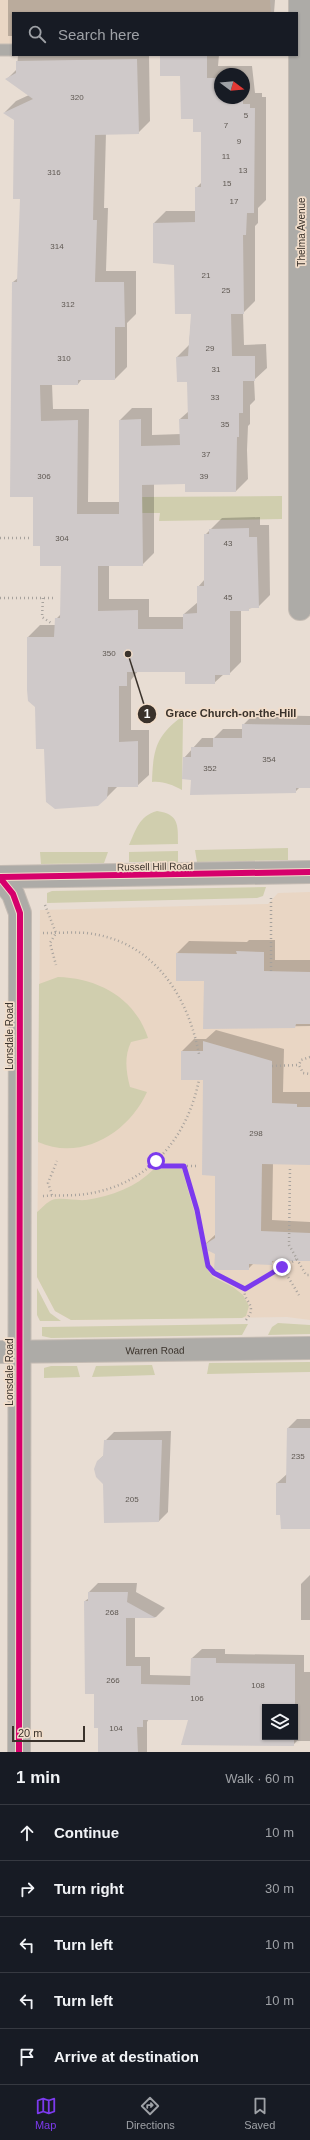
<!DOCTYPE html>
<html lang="en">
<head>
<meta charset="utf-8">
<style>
	body { margin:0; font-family:Helvetica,sans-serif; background:#242831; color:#f1f3f6 }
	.controls { position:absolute; right:12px; bottom:12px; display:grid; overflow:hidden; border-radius:0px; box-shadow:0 1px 3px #0004 }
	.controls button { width:36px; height:36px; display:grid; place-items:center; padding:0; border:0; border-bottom:1px solid #363941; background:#171b24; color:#f1f3f6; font:20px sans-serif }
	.compass { position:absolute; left:214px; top:68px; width:36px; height:36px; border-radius:50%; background:#171b24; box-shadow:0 1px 3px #0004; rotate:106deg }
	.scale { position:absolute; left:12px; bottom:10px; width:73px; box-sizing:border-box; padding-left:4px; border:2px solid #3a322b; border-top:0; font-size:11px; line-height:14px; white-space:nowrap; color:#3a322b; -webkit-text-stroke:3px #f1ddca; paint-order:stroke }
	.stop { position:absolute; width:12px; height:12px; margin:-9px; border:3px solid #7c3aed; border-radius:50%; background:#fff }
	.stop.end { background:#7c3aed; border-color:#fff; box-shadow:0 1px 4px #0008 }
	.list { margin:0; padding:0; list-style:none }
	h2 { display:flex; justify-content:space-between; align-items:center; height:52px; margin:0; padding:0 16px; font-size:17px }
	h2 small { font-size:13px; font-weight:400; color:#9ea1a6 }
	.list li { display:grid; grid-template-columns:26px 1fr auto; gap:12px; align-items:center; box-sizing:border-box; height:56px; padding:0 16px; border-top:1px solid #363941 }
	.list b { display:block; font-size:15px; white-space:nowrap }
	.list em { font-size:13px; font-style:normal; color:#9ea1a6 }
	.icon { flex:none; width:22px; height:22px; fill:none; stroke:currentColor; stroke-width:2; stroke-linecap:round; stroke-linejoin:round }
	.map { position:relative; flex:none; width:310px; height:1752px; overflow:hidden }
	.search { position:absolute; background:#171b24; box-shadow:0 1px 3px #0004; left:12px; right:12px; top:12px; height:44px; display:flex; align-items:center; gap:10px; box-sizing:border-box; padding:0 14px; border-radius:0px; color:#9ea1a6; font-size:15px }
	.sheet { height:332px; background:#171b24 }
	nav { display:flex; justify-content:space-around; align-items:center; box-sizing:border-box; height:56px; border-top:1px solid #363941; background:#171b24; font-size:11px; color:#9ea1a6 }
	nav a { display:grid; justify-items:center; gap:2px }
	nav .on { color:#7c3aed }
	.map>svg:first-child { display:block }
	.built { fill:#e9d6c4 }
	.green { fill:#d0ceae }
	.shadow { fill:#0003; fill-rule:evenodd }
	.building { fill:#cfc9c9 }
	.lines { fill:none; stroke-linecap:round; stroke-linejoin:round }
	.lane-casing { stroke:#c4bbb3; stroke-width:13 }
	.street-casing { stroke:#c4bbb3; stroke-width:24 }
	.path { stroke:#a7a29d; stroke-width:2.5; stroke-dasharray:1 3; stroke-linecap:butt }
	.lane { stroke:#adaba7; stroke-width:11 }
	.street { stroke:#adaba7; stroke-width:22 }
	.cycleway-casing { stroke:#f1ddca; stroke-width:8 }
	.cycleway { stroke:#d6006c; stroke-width:6 }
	.route { stroke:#7c3aed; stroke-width:5 }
	.labels { text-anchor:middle; stroke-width:3.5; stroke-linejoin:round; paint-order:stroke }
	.number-label { font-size:8px; fill:#5f5852 }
	.street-label { font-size:10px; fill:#3a322b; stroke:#f1ddca }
	.leader { fill:none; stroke:#3a322b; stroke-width:1.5 }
	.callout-dot { fill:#3a322b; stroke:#f1ddca; stroke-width:1.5 }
	.mark-label { font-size:12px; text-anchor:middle; font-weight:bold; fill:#fff }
	.callout-label { font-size:11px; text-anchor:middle; font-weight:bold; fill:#3a322b; stroke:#f1ddca; stroke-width:3.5; stroke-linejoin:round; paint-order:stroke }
</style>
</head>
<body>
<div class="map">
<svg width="310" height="1752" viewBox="0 0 310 1752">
	<rect width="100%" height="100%" fill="#e8ddd3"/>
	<g class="built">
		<polygon points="0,0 270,0 271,13 13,13 13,47 0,47"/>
		<polygon points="310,892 310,1320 287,1317 71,1320 55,1311 37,1277 40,910 268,904 278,893"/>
	</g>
	<g class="green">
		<polygon points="282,496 282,519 159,521 160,513 141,513 141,497"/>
		<path d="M183,716l-1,74c-10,-5 -18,-9 -30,-8 1,-32 4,-47 31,-66z"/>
		<path d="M157,811c22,3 21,14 21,33l-49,1c7,-15 10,-29 28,-34z"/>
		<polygon points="288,848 288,860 197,862 195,850"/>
		<polygon points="178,851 178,862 129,862 129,852"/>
		<polygon points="40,852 108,852 104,863 41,864"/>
		<polygon points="266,887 263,896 257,898 47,903 47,893 52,891"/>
		<path d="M58,977c40,1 77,21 90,61l-17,4c-7,15 -5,29 -1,45l17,5c-18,40 -65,70 -109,50l1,-158z"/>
		<path d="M154,1169h28l14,49 11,51 6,8 20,10 10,8 6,11 -3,10 -4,2 -171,2 -16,-9 -18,-34v-65c5,-4 10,-10 15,-12 10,-3 23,1 34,0 26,-4 50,-13 68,-31z"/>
		<polygon points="37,1288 50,1313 61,1321 40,1321 37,1315"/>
		<polygon points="278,1323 310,1325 310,1334 268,1335 272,1327"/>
		<polygon points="248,1324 242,1335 51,1338 42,1336 42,1327 45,1327"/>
		<polygon points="310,1362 310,1372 207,1374 209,1363"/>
		<polygon points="152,1365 155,1375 92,1377 96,1366"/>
		<polygon points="51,1366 77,1366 80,1377 44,1378 44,1368"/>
	</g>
	<g class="shadow">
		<polygon points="8,0 275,0 274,13 13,13 13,36 8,36"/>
		<path d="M18,55h131l1,66 -12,12h-32l-2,75h4l-2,63h30v43l-9,9v44l-12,12h-33l-4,5h-26l1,25h36l-1,93h32v-82l12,-12h20v27l29,-1 -1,-15 9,-8 -1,-30 -11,-24 12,-12 3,-32 -17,-49 -21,-41 12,-12h30v-23l6,-6v-51l-8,-13 -13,-43 -20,-20h58l-1,11h34l3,27h7v4h4v103l-8,8v15l-3,3v75l-12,12 1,32 22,-1 1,24 -13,12 1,20 -5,5v19l-2,2 -1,24 1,29 -12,12 -50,-8 -32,1v69l-12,12h-33v34h40v18h35v-3l14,-12v-15l7,-8v-44l17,-17 38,-1v8h9l1,70 -12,12 -17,3v52l-12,12h-5l-10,9 -28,-12h-48l-7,9v50h18v45l-12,11h-19l-11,11 -62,-48 -9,-43 -8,-69 12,-12h16v-6l5,-5 1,-49 -21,-20 -7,-49h-23l2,-214 5,-4 3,-80 -6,-79 -10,-7 11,-11 13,-6 -22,-16 10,-10zM220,74h24v24h-24z"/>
		<polygon points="253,715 310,716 310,787 300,787 295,792 192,794 192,779 184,758 202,738 214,738 223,729 243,729 243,725"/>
		<polygon points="249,940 275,940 275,960 310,960 310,1026 204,1028 205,980 177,953 189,941 247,942"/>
		<polygon points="216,1030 284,1049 283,1092 310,1092 310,1164 273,1163 272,1220 310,1222 310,1260 275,1260 271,1264 254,1263 248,1269 202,1247 216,1234 216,1175 204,1079 182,1051 194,1039 206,1039"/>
		<polygon points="297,1419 310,1419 310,1528 277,1483 287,1474 288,1428"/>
		<polygon points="171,1431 168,1512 159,1521 104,1483 97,1462 104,1455 105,1441 114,1432"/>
		<polygon points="310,1575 310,1620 301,1620 301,1584"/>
		<path d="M98,1583h39l-1,9 29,16 -9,9h-21v40h15v18l42,1v-18l10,-9h23v5l79,1v17h6v69h-13l-3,3 -104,-25h-41l-2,3v30h-48v-25l-14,-126 4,-3v-6zM265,1707h30v30h-30z"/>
	</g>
	<g class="building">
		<polygon points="160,55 207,55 207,78 220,78 220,98 243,98 243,104 250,104 250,108 255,108 254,213 247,213 246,235 243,235 244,314 231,314 232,356 255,356 255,381 243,381 243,413 239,413 239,437 237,437 236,492 185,492 185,484 142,485 143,566 98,566 98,611 138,610 138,629 183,629 183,614 197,613 197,586 204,586 204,534 209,534 209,529 249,528 249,537 257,537 259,608 249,608 249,611 230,611 230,675 215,675 215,684 185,684 185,672 127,672 127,686 119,686 119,742 138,741 138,787 108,787 107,798 98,806 55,809 46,802 44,749 36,749 35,707 28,701 27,690 27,637 54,637 55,618 60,618 61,566 40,566 40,546 33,546 33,497 10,497 12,282 17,282 20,199 13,199 14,120 3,113 33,99 5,79 16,73 16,61 137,59 139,134 95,135 93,220 97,220 95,282 124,282 125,327 115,327 115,380 78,380 78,385 40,385 41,421 78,420 77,514 119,514 119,420 141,419 141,446 180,445 179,419 188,419 187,382 177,382 176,357 188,356 191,314 175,314 174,265 153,263 153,223 195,222 195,187 201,187 201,132 193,132 193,119 181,119 180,76 160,76"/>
		<polygon points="242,724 310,725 310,788 296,788 296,793 190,795 191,780 182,779 183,757 191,757 191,747 213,747 213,738 242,738"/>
		<polygon points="236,951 264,952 264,971 310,972 310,1024 296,1024 295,1028 203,1029 204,981 176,981 176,953 237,954"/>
		<polygon points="203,1041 272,1061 272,1103 297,1104 297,1107 310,1107 310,1165 262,1164 261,1231 310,1233 310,1261 272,1261 272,1265 249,1264 249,1270 214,1270 215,1254 201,1247 215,1238 215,1176 202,1175 203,1080 181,1080 181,1051 203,1051"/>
		<polygon points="287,1428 310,1428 310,1529 281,1529 280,1515 276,1515 276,1483 286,1483"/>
		<polygon points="104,1440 162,1440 159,1522 104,1523 103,1484 96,1477 94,1469 97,1461 103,1456"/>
		<polygon points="88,1592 128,1592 127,1602 156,1618 126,1618 126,1666 141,1666 141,1684 190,1685 191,1658 216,1658 216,1663 295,1664 295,1707 265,1707 265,1737 294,1737 294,1746 181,1745 188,1720 143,1720 143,1727 137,1727 138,1752 98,1752 98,1728 94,1728 94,1694 85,1694 84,1601 88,1601"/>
	</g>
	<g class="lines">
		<defs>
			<polyline id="lane" points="0,50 13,50"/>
			<g id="street">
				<polyline points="300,609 300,0"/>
				<polyline points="0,877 310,872"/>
				<polyline points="0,878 13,894 20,913 19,1752"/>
				<path id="s1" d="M0,1352l310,-4"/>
			</g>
		</defs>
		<use href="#lane" class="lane-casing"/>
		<use href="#street" class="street-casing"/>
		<g class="path">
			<polyline points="0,538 29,538"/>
			<polyline points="0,598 56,598"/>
			<polyline points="43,598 42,617 51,623"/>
			<polyline points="45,905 56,933 50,943 56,965"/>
			<path d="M43,933c14,0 29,-1 43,0 66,7 101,60 113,121"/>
			<polyline points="271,971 271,896"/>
			<polyline points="310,1057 301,1060 299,1065 303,1073 310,1074"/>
			<polyline points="272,1066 299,1065"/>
			<polyline points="151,1166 198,1166"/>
			<polyline points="184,1166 197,1210 208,1266 213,1273 245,1289"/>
			<polyline points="290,1169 289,1245 306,1275 310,1275"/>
			<polyline points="52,1195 48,1183 57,1161"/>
			<path d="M43,1196c14,-1 29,0 43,-2 62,-9 101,-55 113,-114"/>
			<polyline points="282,1267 299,1295"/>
			<path d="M246,1320c13,-16 -4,-18 -1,-31l52,-30"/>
		</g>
		<use href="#lane" class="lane"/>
		<use href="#street" class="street"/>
		<defs>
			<g id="cycleway">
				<polyline points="0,877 310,872"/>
				<polyline points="0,878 13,894 20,913 19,1752"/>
			</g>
		</defs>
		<use href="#cycleway" class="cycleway-casing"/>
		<use href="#cycleway" class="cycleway"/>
	</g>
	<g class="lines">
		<polyline class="route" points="156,1161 150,1166 184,1166 197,1210 208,1266 214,1273 245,1289 282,1267"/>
	</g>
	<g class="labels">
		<g class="number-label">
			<text x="77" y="100">320</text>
			<text x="246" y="118">5</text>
			<text x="226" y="128">7</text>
			<text x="239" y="144">9</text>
			<text x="226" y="159">11</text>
			<text x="243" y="173">13</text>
			<text x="54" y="175">316</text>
			<text x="227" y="186">15</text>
			<text x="234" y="204">17</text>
			<text x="57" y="249">314</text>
			<text x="206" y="278">21</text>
			<text x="226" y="293">25</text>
			<text x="68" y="307">312</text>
			<text x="210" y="351">29</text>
			<text x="64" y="361">310</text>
			<text x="216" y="372">31</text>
			<text x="215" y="400">33</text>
			<text x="225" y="427">35</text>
			<text x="206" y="457">37</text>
			<text x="44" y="479">306</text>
			<text x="204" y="479">39</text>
			<text x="62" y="541">304</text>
			<text x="228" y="546">43</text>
			<text x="228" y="600">45</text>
			<text x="109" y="656">350</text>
			<text x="269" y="762">354</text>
			<text x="210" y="771">352</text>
			<text x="256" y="1136">298</text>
			<text x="298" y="1459">235</text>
			<text x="132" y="1502">205</text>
			<text x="112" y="1615">268</text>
			<text x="113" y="1683">266</text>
			<text x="258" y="1688">108</text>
			<text x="197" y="1701">106</text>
			<text x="116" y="1731">104</text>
		</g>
		<g class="street-label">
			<text transform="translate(301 232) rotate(-90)" y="4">Thelma Avenue</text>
			<text transform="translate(155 866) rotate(-1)" y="4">Russell Hill Road</text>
			<text transform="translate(9 1036) rotate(-90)" y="4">Lonsdale Road</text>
			<text dy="4" stroke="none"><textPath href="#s1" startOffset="155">Warren Road</textPath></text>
			<text transform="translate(9 1372) rotate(-90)" y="4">Lonsdale Road</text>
		</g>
	</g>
	<path class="leader" d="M128 654L147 714"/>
	<g class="callout-dot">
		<circle cx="128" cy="654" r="4"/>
		<circle cx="147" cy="714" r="10"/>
	</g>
	<g class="mark-label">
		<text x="147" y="718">1</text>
	</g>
	<g class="callout-label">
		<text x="231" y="717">Grace Church-on-the-Hill</text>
	</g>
</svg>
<div class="controls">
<button><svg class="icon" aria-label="layers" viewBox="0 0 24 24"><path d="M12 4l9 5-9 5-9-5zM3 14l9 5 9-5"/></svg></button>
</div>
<svg class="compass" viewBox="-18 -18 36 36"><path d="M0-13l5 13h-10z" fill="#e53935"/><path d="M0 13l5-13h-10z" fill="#9ea1a6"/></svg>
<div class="scale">20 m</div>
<div class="stop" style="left:156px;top:1161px"></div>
<div class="stop end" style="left:282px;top:1267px"></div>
<div class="search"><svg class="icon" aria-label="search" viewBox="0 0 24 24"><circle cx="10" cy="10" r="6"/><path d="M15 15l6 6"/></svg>Search here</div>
</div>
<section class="sheet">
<h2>1 min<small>Walk · 60 m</small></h2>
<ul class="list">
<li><svg class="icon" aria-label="ahead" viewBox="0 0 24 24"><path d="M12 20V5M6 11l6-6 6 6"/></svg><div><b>Continue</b></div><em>10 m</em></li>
<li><svg class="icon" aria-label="right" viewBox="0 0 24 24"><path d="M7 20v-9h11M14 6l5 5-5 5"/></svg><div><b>Turn right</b></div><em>30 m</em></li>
<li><svg class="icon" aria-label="left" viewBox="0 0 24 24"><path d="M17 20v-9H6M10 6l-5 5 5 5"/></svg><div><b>Turn left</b></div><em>10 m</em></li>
<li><svg class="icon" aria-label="left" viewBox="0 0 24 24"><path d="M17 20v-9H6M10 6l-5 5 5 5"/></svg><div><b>Turn left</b></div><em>10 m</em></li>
<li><svg class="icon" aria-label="arrive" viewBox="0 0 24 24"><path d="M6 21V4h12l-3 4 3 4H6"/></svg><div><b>Arrive at destination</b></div></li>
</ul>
</section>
<nav>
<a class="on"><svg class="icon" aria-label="map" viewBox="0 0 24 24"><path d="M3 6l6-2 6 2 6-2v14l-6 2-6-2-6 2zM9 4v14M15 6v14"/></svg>Map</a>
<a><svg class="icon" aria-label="directions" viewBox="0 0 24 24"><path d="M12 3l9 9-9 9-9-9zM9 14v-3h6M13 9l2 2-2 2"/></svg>Directions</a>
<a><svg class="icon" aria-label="saved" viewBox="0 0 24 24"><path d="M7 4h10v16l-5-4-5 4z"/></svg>Saved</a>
</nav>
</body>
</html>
